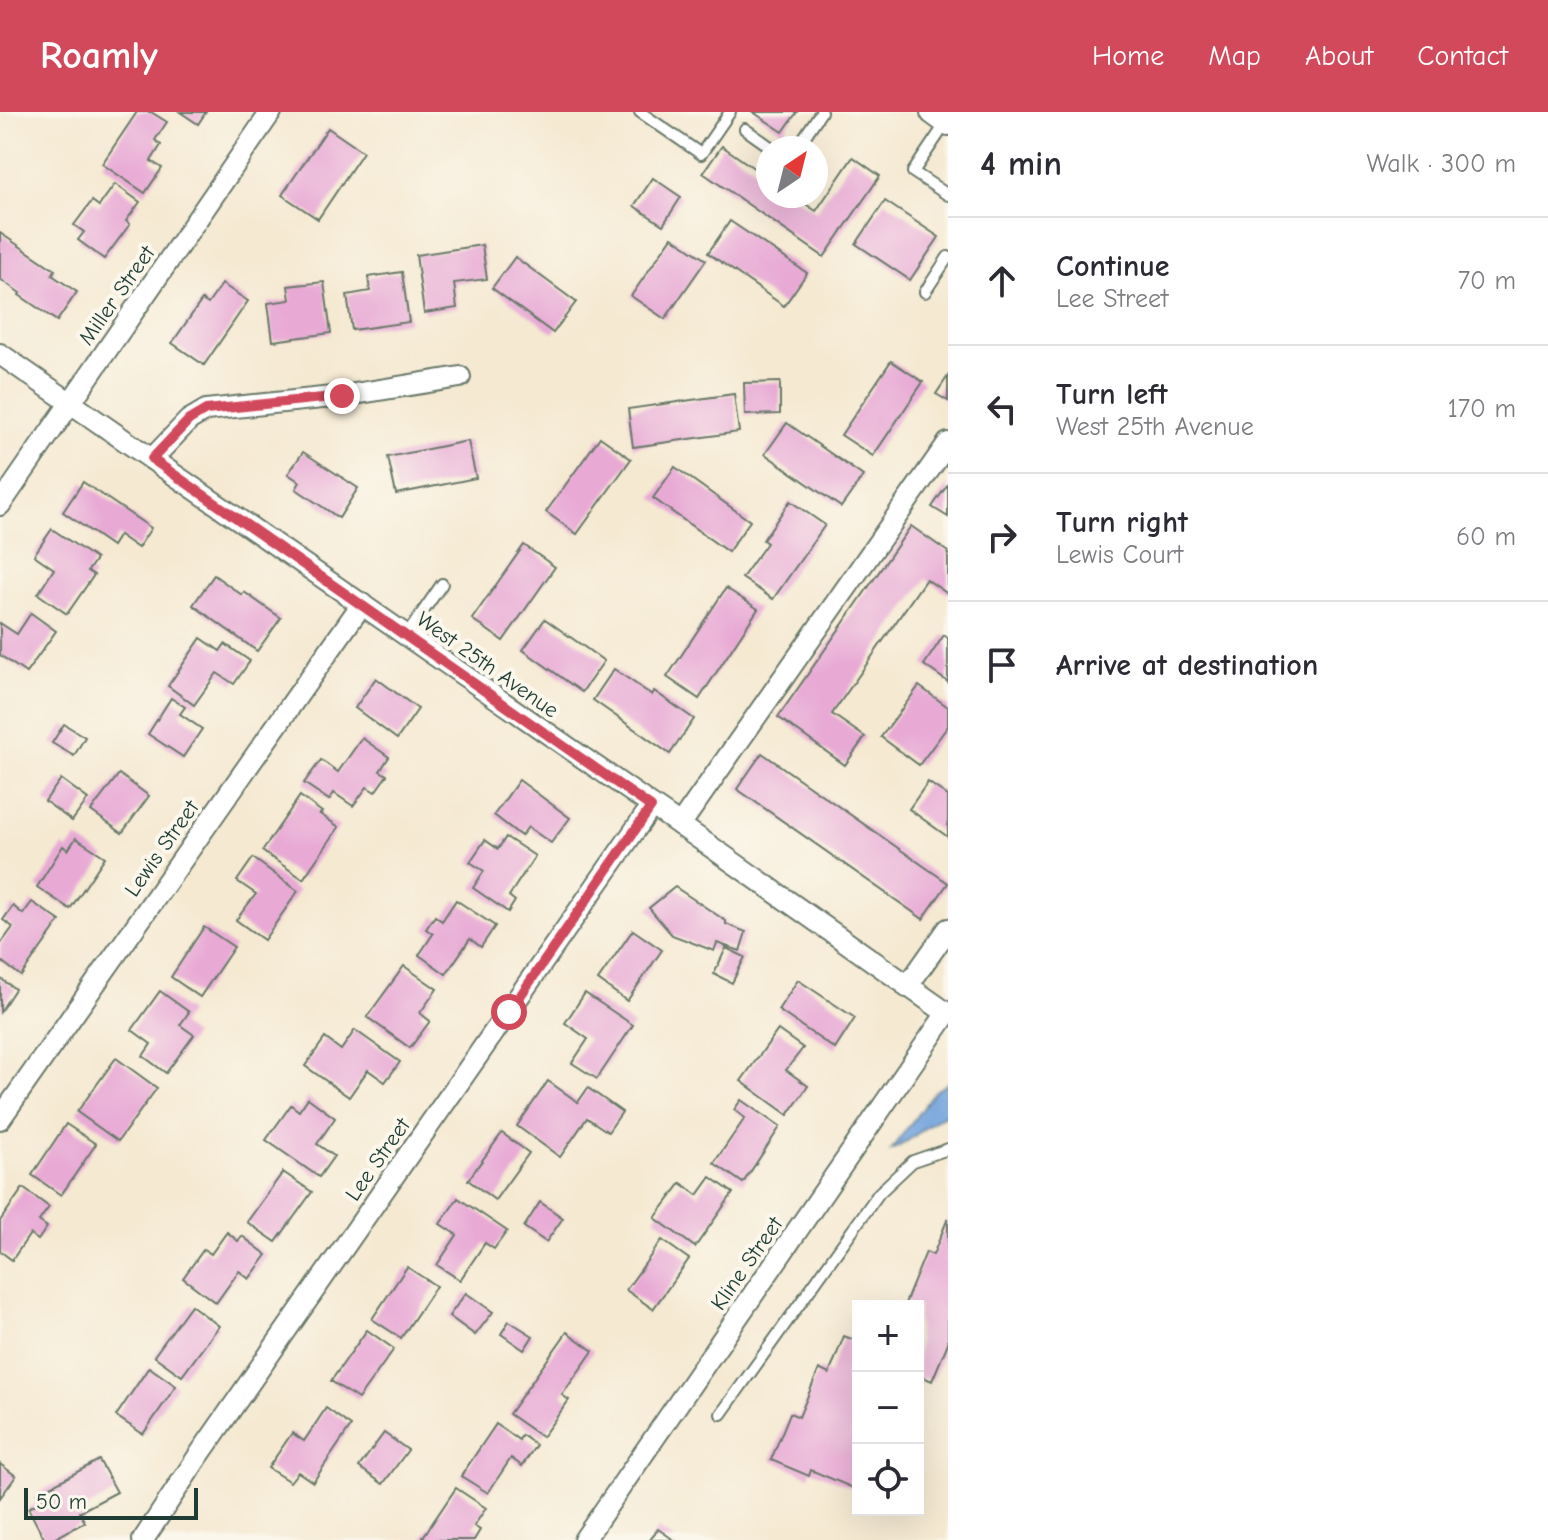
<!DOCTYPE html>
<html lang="en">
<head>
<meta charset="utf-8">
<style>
	body { margin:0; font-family:"Comic Neue",sans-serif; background:#f7f7f7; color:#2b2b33 }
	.controls { position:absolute; right:24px; bottom:24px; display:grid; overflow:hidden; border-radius:0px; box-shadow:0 8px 32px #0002 }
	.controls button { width:72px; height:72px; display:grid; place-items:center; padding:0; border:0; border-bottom:2px solid #e1e1e2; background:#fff; color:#2b2b33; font:40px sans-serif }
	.compass { position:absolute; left:756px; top:24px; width:72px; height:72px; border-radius:50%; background:#fff; box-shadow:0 8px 32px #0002; rotate:35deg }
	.scale { position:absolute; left:24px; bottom:20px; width:174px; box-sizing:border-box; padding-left:8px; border:4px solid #1f3d34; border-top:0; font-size:22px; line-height:28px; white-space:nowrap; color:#1f3d34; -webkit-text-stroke:6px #fbf7ec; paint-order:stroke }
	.stop { position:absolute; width:24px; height:24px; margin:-18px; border:6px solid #d1495b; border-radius:50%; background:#fff }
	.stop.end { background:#d1495b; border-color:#fff; box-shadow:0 2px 8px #0008 }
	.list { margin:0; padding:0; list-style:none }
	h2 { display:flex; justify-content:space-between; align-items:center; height:104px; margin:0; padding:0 32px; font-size:34px }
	h2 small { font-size:26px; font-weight:400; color:#7c7c81 }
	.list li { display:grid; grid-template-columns:52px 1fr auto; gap:24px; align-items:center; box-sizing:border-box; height:128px; padding:0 32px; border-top:2px solid #e1e1e2 }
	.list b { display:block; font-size:30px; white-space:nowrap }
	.list p { margin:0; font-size:26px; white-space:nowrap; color:#7c7c81 }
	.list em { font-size:26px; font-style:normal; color:#7c7c81 }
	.icon { flex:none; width:44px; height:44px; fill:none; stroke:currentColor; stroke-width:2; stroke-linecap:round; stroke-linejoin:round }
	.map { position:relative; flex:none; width:948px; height:1428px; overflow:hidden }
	header { display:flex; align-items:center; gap:48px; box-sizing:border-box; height:112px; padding:0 40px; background:#d1495b; color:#fff }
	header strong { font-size:38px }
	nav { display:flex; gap:44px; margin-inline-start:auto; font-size:28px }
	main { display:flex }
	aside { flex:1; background:#fff }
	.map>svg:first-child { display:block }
	.water { fill:#71a1db; stroke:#486f88; stroke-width:2 }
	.building { fill:#e8aad5 }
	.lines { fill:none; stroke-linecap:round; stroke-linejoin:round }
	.service-casing { stroke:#6a796b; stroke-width:14 }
	.minor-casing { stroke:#6a796b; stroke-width:24 }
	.tertiary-casing { stroke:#6a796b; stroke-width:28 }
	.service { stroke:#fff; stroke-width:10 }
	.minor { stroke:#fff; stroke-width:20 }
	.tertiary { stroke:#fff; stroke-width:24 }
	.route { stroke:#d1495b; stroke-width:10 }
	.labels { text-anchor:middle; stroke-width:8; stroke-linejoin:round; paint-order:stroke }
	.street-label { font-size:22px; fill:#1f3d34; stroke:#fbf7ec }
</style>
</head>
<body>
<header>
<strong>Roamly</strong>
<nav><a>Home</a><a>Map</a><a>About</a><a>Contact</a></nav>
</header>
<main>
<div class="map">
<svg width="948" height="1428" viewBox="0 0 948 1428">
	<rect width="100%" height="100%" fill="#fbf7ec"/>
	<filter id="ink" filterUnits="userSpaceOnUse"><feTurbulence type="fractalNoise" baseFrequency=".0125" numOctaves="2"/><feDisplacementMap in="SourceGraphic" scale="16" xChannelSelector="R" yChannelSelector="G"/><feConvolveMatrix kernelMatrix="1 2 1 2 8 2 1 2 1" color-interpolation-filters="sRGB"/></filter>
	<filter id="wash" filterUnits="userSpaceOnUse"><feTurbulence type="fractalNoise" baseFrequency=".006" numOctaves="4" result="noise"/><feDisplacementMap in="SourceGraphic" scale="32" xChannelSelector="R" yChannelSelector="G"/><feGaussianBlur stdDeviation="1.8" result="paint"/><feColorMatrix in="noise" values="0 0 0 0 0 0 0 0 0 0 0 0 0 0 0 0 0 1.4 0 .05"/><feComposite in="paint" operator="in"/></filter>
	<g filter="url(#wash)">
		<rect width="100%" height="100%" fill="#f5e9d2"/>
		<path class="water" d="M948,971v31c-22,8 -34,27 -57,36l44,-59z"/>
		<g id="blocks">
			<g class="building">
				<polygon points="137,0 151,0 167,10 155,28 161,33 151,49 162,56 145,81 102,52"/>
				<polygon points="180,0 206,0 198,12"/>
				<polygon points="753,0 797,0 783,20"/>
				<polygon points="328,16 363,40 318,107 282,83"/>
				<polygon points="722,34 768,66 768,84 793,84 816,99 853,45 880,64 824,145 703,61"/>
				<polygon points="653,66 681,85 663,113 634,94"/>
				<polygon points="115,72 140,90 126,109 130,112 104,147 78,128 84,120 74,113 92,89 99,94"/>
				<polygon points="885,89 939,125 910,168 856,132"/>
				<polygon points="730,109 807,161 784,194 708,141"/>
				<polygon points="0,121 55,158 52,163 77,180 57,209 19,183 20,181 0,167"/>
				<polygon points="672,125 706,148 665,207 631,184"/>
				<polygon points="482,133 487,167 454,171 457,196 424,201 416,143"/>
				<polygon points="515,145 576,190 553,221 492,176"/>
				<polygon points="402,160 409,210 352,218 347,183 370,179 368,165"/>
				<polygon points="324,170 331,221 273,229 268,191 290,188 288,174"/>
				<polygon points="222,172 248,189 204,253 172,231 202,188 208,192"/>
				<polygon points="891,249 923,270 873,344 841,323"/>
				<polygon points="948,264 948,289 936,282"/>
				<polygon points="780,270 780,302 745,303 744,271"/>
				<polygon points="734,282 739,320 633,335 628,297"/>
				<polygon points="787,311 863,364 841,395 765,342"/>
				<polygon points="600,325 631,347 577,422 546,400"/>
				<polygon points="468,329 476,366 396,382 388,345"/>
				<polygon points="303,340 358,376 339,406 296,377 300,370 288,362"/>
				<polygon points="675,355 750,409 728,440 653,386"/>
				<polygon points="83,370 151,416 138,436 119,423 112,434 63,400"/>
				<polygon points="948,372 948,405 932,395"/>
				<polygon points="790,389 825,413 773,487 742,466 767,431 763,428"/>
				<polygon points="911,414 948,440 948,482 926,467 832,602 865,625 845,653 778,605"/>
				<polygon points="52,417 96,447 88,459 94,463 67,502 38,482 54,457 34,443"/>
				<polygon points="524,433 555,455 503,529 472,507"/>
				<polygon points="214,463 242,483 244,480 281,506 257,539 193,493"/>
				<polygon points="726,476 758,497 699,587 667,565"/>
				<polygon points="31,501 56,519 26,561 0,543 0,511 17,522"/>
				<polygon points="545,507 604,549 582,580 523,538"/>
				<polygon points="944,523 948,526 948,570 924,553"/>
				<polygon points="201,526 220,539 225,532 250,549 234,572 217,561 194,593 168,574"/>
				<polygon points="614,557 652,583 654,579 694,607 670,642 593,588"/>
				<polygon points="376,566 418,597 397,627 355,596"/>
				<polygon points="919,574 948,595 948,614 919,653 881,625"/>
				<polygon points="171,586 185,595 180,602 202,617 183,645 148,622"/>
				<polygon points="64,612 85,625 74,644 52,631"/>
				<polygon points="362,626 389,645 380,659 387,663 375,680 367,675 353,694 334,681 329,688 304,671 321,648 338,660"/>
				<polygon points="762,641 948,771 923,807 737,677"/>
				<polygon points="119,662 149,684 122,721 91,699"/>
				<polygon points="61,667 88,687 72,709 45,689"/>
				<polygon points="519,668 570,706 551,731 528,715 521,724 494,703"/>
				<polygon points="928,670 948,684 948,725 909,697"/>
				<polygon points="300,684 322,700 320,702 339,715 303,767 262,739"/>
				<polygon points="506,725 535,744 509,784 515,789 508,800 473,776 484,759 470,750 485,728 498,737"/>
				<polygon points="76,726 105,745 70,797 37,775 63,734 68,738"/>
				<polygon points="253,746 298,779 264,828 236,808 256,782 237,769"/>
				<polygon points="675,775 726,809 726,812 746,820 740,839 717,831 714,839 672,823 649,796"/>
				<polygon points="456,788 495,814 481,835 470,827 446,862 419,843 433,822 426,817 435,804 442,809"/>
				<polygon points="32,790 60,809 21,864 0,848 0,833 13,815 3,808 13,794 23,802"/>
				<polygon points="204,815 234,835 200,885 171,865"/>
				<polygon points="633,818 662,838 627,889 598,868"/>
				<polygon points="726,836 745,845 732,871 714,862"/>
				<polygon points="404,854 437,877 420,901 430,909 410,936 367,905"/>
				<polygon points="0,866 15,877 0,900"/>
				<polygon points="798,868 855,906 835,937 778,898"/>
				<polygon points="160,879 189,900 180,913 194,923 166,961 143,944 151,932 132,918"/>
				<polygon points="585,881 633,913 597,967 572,951 588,927 565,911"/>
				<polygon points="355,918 400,950 385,970 368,958 349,985 305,954 325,926 341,938"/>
				<polygon points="778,918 803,936 786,958 808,974 788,1003 741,969"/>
				<polygon points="116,946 157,976 118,1029 77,1000"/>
				<polygon points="548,969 578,990 588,976 622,1000 608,1020 587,1006 560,1045 517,1014"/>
				<polygon points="308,986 335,1006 317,1032 334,1044 319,1065 266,1028 291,993 299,999"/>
				<polygon points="741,988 780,1015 743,1071 714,1051 745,1006 734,998"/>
				<polygon points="66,1012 96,1032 61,1083 32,1063"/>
				<polygon points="502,1021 529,1041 495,1088 468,1068"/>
				<polygon points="283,1060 312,1080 276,1130 247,1110"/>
				<polygon points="711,1065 733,1081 695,1135 655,1106 681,1071 698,1083"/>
				<polygon points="23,1076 49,1095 39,1109 47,1115 38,1128 30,1122 12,1148 0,1139 0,1109"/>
				<polygon points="458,1086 507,1119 494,1137 485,1131 460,1168 437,1153 457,1123 440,1112"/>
				<polygon points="540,1090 563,1106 546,1130 524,1115"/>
				<polygon points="948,1106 948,1231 932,1269 923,1265 918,1276 918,1194 904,1194 926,1140 933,1143"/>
				<polygon points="227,1120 238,1129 242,1124 267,1143 249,1167 239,1159 216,1191 183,1166 204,1137 211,1142"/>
				<polygon points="662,1128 689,1147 653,1197 626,1178"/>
				<polygon points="407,1155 436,1174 401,1226 372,1207"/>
				<polygon points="466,1181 493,1200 475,1223 449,1204"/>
				<polygon points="191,1193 219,1214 182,1264 154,1244"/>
				<polygon points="509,1209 533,1224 524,1238 501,1222"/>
				<polygon points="367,1218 394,1237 358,1287 331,1269"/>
				<polygon points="858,1219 858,1363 853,1376 811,1358 809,1364 771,1348 790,1301 799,1305 819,1257 829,1262 844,1224 854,1228"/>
				<polygon points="567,1220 593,1239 562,1283 569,1288 542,1325 509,1302"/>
				<polygon points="149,1255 176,1274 143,1322 116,1304"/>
				<polygon points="326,1296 351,1314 313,1370 298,1360 290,1370 268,1356 292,1321 304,1329"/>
				<polygon points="496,1312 519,1328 522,1323 536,1333 522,1354 511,1346 488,1381 461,1364"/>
				<polygon points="384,1321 408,1338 383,1372 359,1355"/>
				<polygon points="99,1348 117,1380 79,1400 85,1410 52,1428 45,1428 28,1396 42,1389 38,1381"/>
				<polygon points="0,1352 16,1364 0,1386"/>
				<polygon points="456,1376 486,1396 474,1414 480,1418 474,1428 427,1428 423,1425"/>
				<polygon points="658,1417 674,1428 650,1428"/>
			</g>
		</g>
	</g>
	<g filter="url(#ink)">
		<use href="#blocks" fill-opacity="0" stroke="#6a796b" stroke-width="2"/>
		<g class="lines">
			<defs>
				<g id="service">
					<polyline points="640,0 701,42 730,0"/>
					<polyline points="946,11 913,60 948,83"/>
					<polyline points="745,17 772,36"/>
					<polyline points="797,36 821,0"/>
					<polyline points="925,180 948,145"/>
					<polyline points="406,524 442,472"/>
					<polyline points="721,1302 879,1081 913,1049 948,1037"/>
				</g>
				<g id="minor">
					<polyline points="0,242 680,713 948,902"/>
					<polyline points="152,347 189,308 206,298 342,284 460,265"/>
					<polyline points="0,393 271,0"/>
					<polyline points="680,713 948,331"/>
					<polyline points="907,875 948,817"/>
					<polyline points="0,1007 362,492"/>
					<polyline points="143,1428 197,1346 651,695"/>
					<polyline points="584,1428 947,901"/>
				</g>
				<polyline id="tertiary" points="933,0 948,11"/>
			</defs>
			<use href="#service" class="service-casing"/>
			<use href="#minor" class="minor-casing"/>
			<use href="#tertiary" class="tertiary-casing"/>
			<use href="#service" class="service"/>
			<use href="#minor" class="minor"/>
			<use href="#tertiary" class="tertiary"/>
		</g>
	</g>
	<g class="lines" filter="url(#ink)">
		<polyline class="route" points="342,284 206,298 189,308 152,347 651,695 509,900"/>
	</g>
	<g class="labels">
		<g class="street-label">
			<text transform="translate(116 183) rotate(-55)" y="8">Miller Street</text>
			<text transform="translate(488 552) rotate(35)" y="8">West 25th Avenue</text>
			<text transform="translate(161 736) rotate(-55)" y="8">Lewis Street</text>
			<text transform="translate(377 1047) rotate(-55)" y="8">Lee Street</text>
			<text transform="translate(746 1151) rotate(-55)" y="8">Kline Street</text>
		</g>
	</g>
</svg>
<div class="controls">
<button>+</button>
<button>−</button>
<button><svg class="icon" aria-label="locate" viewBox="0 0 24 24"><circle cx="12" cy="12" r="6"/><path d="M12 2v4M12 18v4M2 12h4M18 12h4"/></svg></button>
</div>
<svg class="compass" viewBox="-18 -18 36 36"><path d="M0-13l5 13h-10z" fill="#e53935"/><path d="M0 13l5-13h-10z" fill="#7c7c81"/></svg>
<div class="scale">50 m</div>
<div class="stop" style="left:509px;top:900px"></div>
<div class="stop end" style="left:342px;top:284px"></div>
</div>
<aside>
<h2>4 min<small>Walk · 300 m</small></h2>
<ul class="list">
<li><svg class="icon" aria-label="ahead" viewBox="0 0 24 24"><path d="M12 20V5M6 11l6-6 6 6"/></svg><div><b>Continue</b><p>Lee Street</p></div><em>70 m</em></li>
<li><svg class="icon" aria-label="left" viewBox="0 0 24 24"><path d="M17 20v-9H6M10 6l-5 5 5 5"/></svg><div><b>Turn left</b><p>West 25th Avenue</p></div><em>170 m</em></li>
<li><svg class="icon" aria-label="right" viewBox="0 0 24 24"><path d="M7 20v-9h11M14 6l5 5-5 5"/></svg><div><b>Turn right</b><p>Lewis Court</p></div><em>60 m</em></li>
<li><svg class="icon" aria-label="arrive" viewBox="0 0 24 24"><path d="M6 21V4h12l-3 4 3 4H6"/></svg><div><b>Arrive at destination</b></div></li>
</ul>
</aside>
</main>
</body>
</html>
